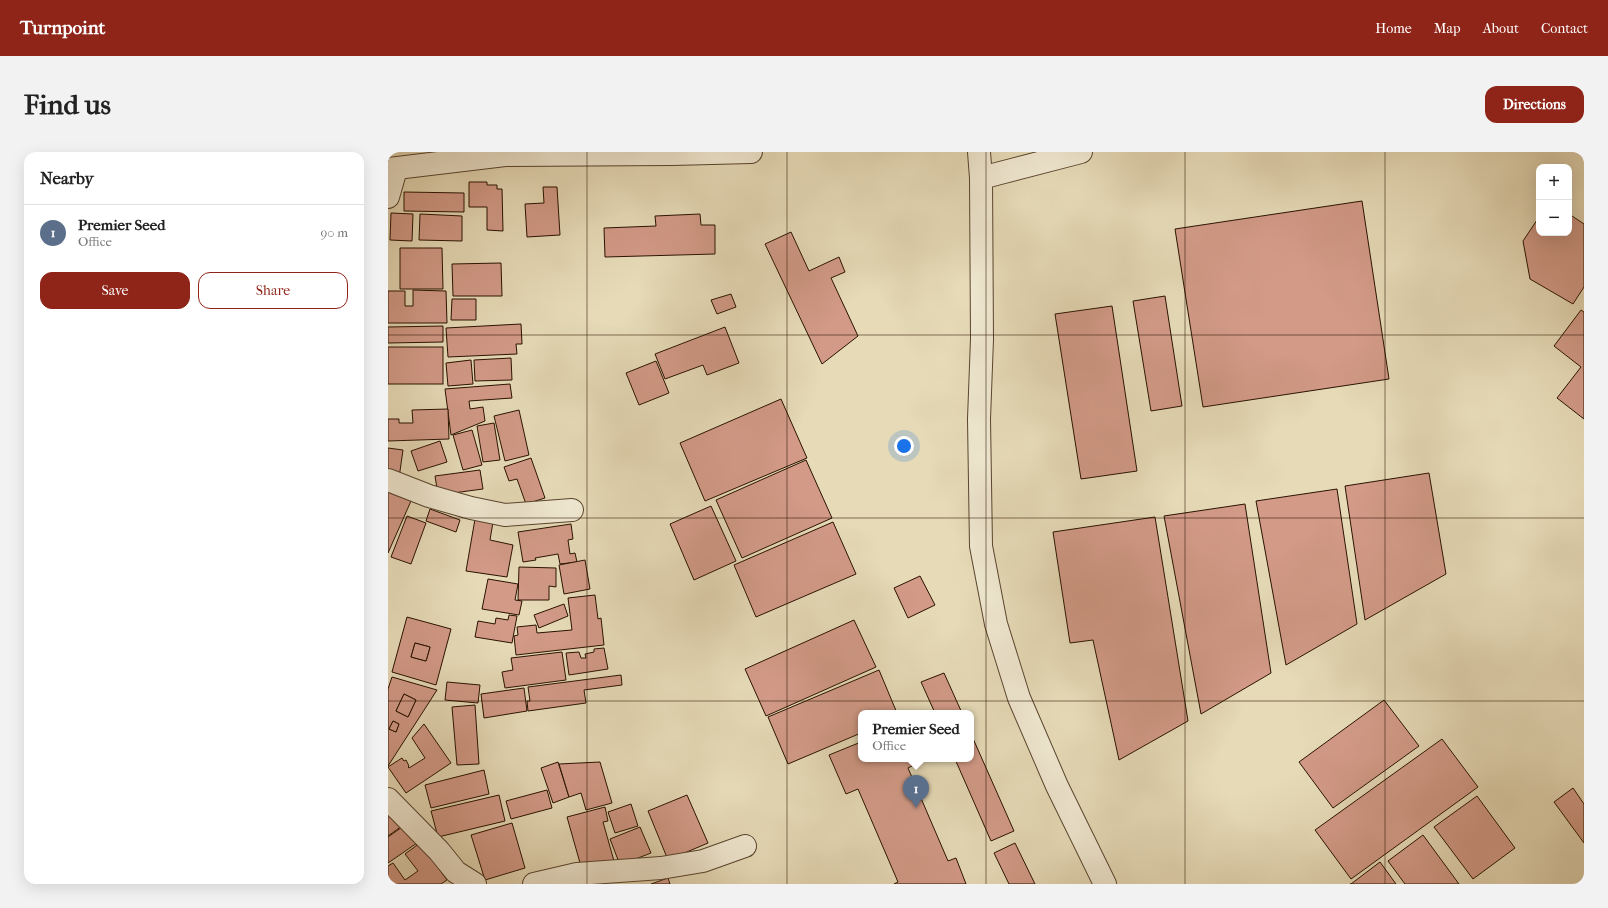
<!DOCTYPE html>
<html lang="en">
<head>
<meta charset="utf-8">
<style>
	body { margin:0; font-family:"IM FELL French Canon",serif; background:#f2f2f2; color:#222 }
	.controls { position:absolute; right:12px; top:12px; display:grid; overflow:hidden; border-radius:8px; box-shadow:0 4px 16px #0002 }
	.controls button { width:36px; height:36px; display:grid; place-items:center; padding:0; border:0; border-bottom:1px solid #e0e0e0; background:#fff; color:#222; font:20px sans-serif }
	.you { position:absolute; left:516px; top:294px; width:14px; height:14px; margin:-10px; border:3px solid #fff; border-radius:50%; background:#1a73e8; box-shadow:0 0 0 6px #1a73e833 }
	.badge { display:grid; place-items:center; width:26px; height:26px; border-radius:50%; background:#8f2418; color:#fff; font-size:13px; font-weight:700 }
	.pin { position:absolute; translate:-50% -33px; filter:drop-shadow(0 1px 2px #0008) }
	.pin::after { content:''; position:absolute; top:21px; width:14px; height:12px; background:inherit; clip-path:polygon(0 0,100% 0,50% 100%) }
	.popup { position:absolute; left:470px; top:558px; width:116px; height:52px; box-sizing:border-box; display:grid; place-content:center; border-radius:8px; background:#fff; filter:drop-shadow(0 1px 3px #0005); font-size:13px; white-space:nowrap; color:#767676 }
	.popup b { font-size:15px; color:#222 }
	.popup::after { content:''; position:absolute; left:50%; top:100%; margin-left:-8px; border:8px solid transparent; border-top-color:#fff }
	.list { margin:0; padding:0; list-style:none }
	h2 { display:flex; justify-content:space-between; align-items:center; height:52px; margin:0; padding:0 16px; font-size:17px }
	h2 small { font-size:13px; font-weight:400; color:#767676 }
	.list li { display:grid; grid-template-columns:26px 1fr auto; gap:12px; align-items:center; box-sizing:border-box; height:56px; padding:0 16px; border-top:1px solid #e0e0e0 }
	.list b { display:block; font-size:15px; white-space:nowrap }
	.list p { margin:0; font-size:13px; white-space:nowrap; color:#767676 }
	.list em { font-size:13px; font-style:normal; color:#767676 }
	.actions { display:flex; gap:8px; padding:12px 16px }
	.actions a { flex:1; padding:9px 0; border:1px solid #8f2418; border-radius:12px; text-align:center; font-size:14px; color:#8f2418 }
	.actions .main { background:#8f2418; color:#fff }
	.map { position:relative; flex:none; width:1196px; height:732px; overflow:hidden; border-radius:12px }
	header { display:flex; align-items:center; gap:24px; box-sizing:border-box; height:56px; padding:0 20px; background:#8f2418; color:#fff }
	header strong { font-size:19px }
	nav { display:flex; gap:22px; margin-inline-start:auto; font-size:14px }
	.intro { display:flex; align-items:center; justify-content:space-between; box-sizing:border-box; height:96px; padding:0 24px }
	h1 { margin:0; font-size:28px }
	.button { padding:10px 18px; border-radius:12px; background:#8f2418; color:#fff; font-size:14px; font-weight:700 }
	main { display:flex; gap:24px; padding:0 24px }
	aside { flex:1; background:#fff; border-radius:12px; box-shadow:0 4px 16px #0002 }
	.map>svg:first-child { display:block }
	.building { fill:#d29a87; stroke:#2a1200; fill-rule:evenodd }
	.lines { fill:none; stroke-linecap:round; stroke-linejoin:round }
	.street-casing { stroke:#59442e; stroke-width:24 }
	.street { stroke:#efe7d0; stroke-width:22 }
	.grid { fill:none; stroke:#2a1200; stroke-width:1; stroke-opacity:0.55 }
</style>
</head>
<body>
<header>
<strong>Turnpoint</strong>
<nav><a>Home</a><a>Map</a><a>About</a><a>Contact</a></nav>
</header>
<div class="intro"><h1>Find us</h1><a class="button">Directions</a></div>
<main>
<aside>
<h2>Nearby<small></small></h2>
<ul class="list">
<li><span class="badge" style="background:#5c6f8a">1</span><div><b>Premier Seed</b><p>Office</p></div><em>90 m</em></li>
</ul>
<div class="actions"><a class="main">Save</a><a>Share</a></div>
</aside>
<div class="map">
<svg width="1196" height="732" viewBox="0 0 1196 732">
	<rect width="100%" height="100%" fill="#e6dab7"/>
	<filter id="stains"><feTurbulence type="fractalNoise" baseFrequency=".005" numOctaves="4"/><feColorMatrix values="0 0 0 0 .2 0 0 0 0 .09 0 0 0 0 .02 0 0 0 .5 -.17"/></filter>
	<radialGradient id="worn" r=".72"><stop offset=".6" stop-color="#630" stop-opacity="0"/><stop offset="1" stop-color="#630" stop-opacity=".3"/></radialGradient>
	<g class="building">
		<polygon points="81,30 99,30 99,33 109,33 109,37 114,37 115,79 99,78 99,55 81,55"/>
		<polygon points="155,35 169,35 172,83 139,85 137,52 156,51"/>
		<polygon points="16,40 76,41 76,60 16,59"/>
		<polygon points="974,49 1001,227 815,255 787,77"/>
		<polygon points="3,61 25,62 24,89 2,88"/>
		<polygon points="32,62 74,64 74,89 31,88"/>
		<polygon points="312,62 313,73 327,73 327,102 217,105 216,76 268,74 267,64"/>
		<polygon points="1181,62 1196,72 1196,135 1185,152 1142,127 1135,89 1151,65 1151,81 1181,81"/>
		<polygon points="403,80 421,119 451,105 457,120 443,126 470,184 434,212 377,92"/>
		<polygon points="12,96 54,96 55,137 12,137"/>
		<polygon points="113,111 114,144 65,144 64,112"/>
		<polygon points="25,138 58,139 59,171 0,171 0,139 17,139 17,154 25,154"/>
		<polygon points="343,142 348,155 329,162 323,148"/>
		<polygon points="777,144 794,254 763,259 745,149"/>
		<polygon points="64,147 88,147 88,168 63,168"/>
		<polygon points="724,154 749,319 693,327 667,162"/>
		<polygon points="1193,158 1196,160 1196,267 1169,246 1193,215 1166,194"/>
		<polygon points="133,172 134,192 128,192 129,202 60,205 58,176"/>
		<polygon points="55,174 55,190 0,191 0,175"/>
		<polygon points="337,175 351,211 319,223 315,213 277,227 267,202"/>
		<rect x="0" y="195" width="55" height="37"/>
		<polygon points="123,206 124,228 87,229 86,208"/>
		<polygon points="83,208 85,232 60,234 58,211"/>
		<polygon points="268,209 281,241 251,253 238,221"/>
		<polygon points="122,232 124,246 81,249 82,257 95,255 97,269 63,283 57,237"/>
		<polygon points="393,247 419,306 317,349 292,291"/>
		<polygon points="60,257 61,287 0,289 0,267 11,267 11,271 25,271 24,258"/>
		<polygon points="131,258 141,303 117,309 106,264"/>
		<polygon points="106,271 112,308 95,310 89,274"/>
		<polygon points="84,278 94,313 75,318 65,283"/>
		<polygon points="52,289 59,310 30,319 23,299"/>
		<polygon points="0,296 15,298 11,326 0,324"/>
		<polygon points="143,306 157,346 138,352 129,327 121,329 116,315"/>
		<polygon points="418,308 444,366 354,406 328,348"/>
		<polygon points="92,318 95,337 50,343 47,324"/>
		<polygon points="1041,321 1058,422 977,468 957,334"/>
		<polygon points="949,337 969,472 898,513 868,349"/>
		<polygon points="0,339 23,349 0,401"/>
		<polygon points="857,352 883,521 813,562 776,364"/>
		<polygon points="323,354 348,409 306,428 282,372"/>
		<polygon points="42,357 72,368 68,380 38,369"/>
		<polygon points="19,364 38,371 23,412 3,405"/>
		<polygon points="767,365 800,569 731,608 705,488 682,491 665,380"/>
		<polygon points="87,367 105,370 102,388 125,393 119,425 78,419"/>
		<polygon points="445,370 468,422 368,465 346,413"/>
		<polygon points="183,372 185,387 180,388 182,402 187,401 189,410 172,412 170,402 147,406 148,408 135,410 130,380"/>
		<polygon points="197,408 202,437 176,442 171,413"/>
		<polygon points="131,415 168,416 168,435 161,434 161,448 130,448"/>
		<polygon points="532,424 547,453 520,466 506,436"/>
		<polygon points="100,427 130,432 127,448 134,449 131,463 94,457"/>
		<polygon points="207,443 210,467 213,466 216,493 128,503 126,484 130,483 129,475 148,473 149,481 184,478 180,446"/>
		<polygon points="176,452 180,464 151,476 146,463"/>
		<polygon points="121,463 129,464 124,491 87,485 90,469 107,472 108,466 120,468"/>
		<path d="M19,465l44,12 -15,56 -44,-13zM27,491l15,4 -4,14 -15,-4z"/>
		<polygon points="466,468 488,515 378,564 357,517"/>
		<polygon points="27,491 42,495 38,509 23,505"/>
		<polygon points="216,496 220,517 181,523 178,501 191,500 193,506 198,506 197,502 206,500 206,497"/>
		<polygon points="174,500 178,528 117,536 114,520 125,518 123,506"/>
		<polygon points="491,518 509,561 473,561 473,581 400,612 380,565"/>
		<polygon points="556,521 574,561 547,561 533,530"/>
		<polygon points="233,523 234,533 196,538 198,551 140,559 139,549 142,549 140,535"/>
		<path d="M4,525l45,13 -49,76v-77zM16,542l12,6 -8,17 -12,-6zM5,569l6,3 -3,8 -7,-3z"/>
		<polygon points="59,530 92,533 90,551 57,548"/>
		<polygon points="136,536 139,559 96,566 93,542"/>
		<polygon points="16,542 28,548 20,565 8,559"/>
		<polygon points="996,548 1031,594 945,656 911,610"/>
		<polygon points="87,553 91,612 69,613 64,555"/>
		<polygon points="5,569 11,572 8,580 1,577"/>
		<polygon points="36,572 63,611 18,641 0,615 14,606 16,609 18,608 21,614 20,615 21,616 37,606 24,586"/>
		<polygon points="583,582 626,679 603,689 567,607 583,607"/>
		<polygon points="1054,587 1090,635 963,727 927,678"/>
		<polygon points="473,590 473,607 523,607 526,613 520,616 560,709 568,706 578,732 506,732 510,730 470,637 458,642 441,603"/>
		<polygon points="170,610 181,645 165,651 153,616"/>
		<polygon points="212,610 224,651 198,658 193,641 181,645 171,612"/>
		<polygon points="96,618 101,642 43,656 37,633"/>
		<polygon points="1185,636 1196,652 1196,691 1166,650"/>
		<polygon points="159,638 164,656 123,667 118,649"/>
		<polygon points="111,643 117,669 50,685 43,659"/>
		<polygon points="299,643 320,691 280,708 260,659"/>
		<polygon points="1089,644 1127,696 1085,727 1046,675"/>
		<polygon points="243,652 250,674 227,681 220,660"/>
		<polygon points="217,655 220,669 215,670 226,709 194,718 179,665"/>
		<polygon points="0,657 14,674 0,684"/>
		<polygon points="124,671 137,716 97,728 83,683"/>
		<polygon points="17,673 29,691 0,711 0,685"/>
		<polygon points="252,675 263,701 232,713 222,687"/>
		<polygon points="1035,683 1071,732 1017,732 1000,709"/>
		<polygon points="32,691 59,728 53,732 0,732 0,714 5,711 17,728 30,719 17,702"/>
		<polygon points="627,691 647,732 621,732 606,701"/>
		<polygon points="992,710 1008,732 962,732 963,732"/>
		<polygon points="280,726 282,732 263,732"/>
	</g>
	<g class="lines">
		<defs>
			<g id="street">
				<polyline points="591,0 593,26 594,187 591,267 593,394 608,472 631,546 669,634 717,732"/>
				<polyline points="0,17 117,3 285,2 363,0"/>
				<polyline points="593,26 693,0"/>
				<polyline points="0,45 8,17"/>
				<polyline points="0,328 41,344 83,356 117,363 184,358"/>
				<polyline points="0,647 51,699 68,720 87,732"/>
				<polyline points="146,732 189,722 273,716 315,709 357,694"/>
			</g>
		</defs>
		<use href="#street" class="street-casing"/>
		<use href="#street" class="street"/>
	</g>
	<path class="grid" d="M199,0v732M399,0v732M598,0v732M797,0v732M997,0v732M0,183h1196M0,366h1196M0,549h1196"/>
	<rect width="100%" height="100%" filter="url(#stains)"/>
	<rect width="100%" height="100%" fill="url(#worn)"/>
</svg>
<div class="controls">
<button>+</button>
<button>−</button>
</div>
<div class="you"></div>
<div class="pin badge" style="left:528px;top:656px;background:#5c6f8a">1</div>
<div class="popup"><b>Premier Seed</b>Office</div>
</div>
</main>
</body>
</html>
